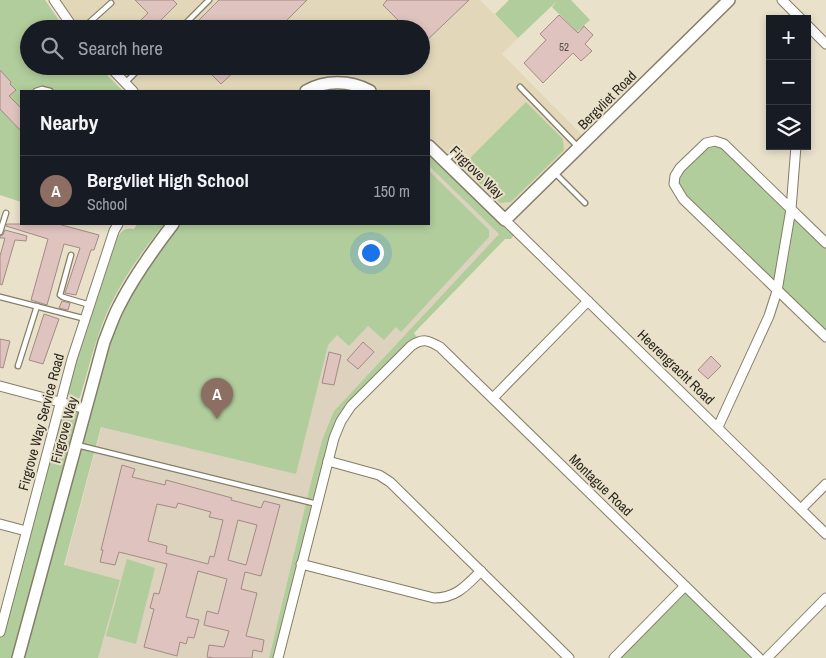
<!DOCTYPE html>
<html lang="en">
<head>
<meta charset="utf-8">
<style>
	body { margin:0; font-family:"Archivo Narrow",sans-serif; background:#242831; color:#f1f3f6 }
	.controls { position:absolute; right:15px; top:15px; display:grid; overflow:hidden; border-radius:0px; box-shadow:0 2px 8px #0003 }
	.controls button { width:45px; height:45px; display:grid; place-items:center; padding:0; border:0; border-bottom:1px solid #363941; background:#171b24; color:#f1f3f6; font:25px sans-serif }
	.you { position:absolute; left:370px; top:252px; width:18px; height:18px; margin:-12px; border:4px solid #fff; border-radius:50%; background:#1a73e8; box-shadow:0 0 0 8px #1a73e833 }
	.badge { display:grid; place-items:center; width:32px; height:32px; border-radius:50%; background:#1a73e8; color:#fff; font-size:16px; font-weight:700 }
	.pin { position:absolute; translate:-50% -41px; filter:drop-shadow(0 1px 2px #0008) }
	.pin::after { content:''; position:absolute; top:26px; width:18px; height:15px; background:inherit; clip-path:polygon(0 0,100% 0,50% 100%) }
	.list { margin:0; padding:0; list-style:none }
	h2 { display:flex; justify-content:space-between; align-items:center; height:65px; margin:0; padding:0 20px; font-size:21px }
	h2 small { font-size:16px; font-weight:400; color:#9ea1a6 }
	.list li { display:grid; grid-template-columns:32px 1fr auto; gap:15px; align-items:center; box-sizing:border-box; height:70px; padding:0 20px; border-top:1px solid #363941 }
	.list b { display:block; font-size:19px; white-space:nowrap }
	.list p { margin:0; font-size:16px; white-space:nowrap; color:#9ea1a6 }
	.list em { font-size:16px; font-style:normal; color:#9ea1a6 }
	.icon { flex:none; width:28px; height:28px; fill:none; stroke:currentColor; stroke-width:2; stroke-linecap:round; stroke-linejoin:round }
	.map { position:relative; flex:none; width:826px; height:658px; overflow:hidden }
	.search { position:absolute; background:#171b24; box-shadow:0 2px 8px #0003; left:20px; top:20px; width:410px; height:55px; display:flex; align-items:center; gap:12px; box-sizing:border-box; padding:0 18px; border-radius:28px; color:#9ea1a6; font-size:19px }
	.panel { position:absolute; background:#171b24; box-shadow:0 2px 8px #0003; left:20px; top:90px; width:410px; height:135px; border-radius:0px }
	.map>svg:first-child { display:block }
	.built { fill:#e2d8b9 }
	.education { fill:#dcd2be }
	.green { fill:#b1cd9b }
	.building { fill:#dfc3be; stroke:#a38a85; fill-rule:evenodd }
	.lines { fill:none; stroke-linecap:round; stroke-linejoin:round }
	.service-casing { stroke:#847d68; stroke-width:7 }
	.minor-casing { stroke:#847d68; stroke-width:11 }
	.tertiary-casing { stroke:#847d68; stroke-width:14 }
	.service { stroke:#fff; stroke-width:4.5 }
	.minor { stroke:#fff; stroke-width:9 }
	.tertiary { stroke:#fff; stroke-width:11 }
	.labels { text-anchor:middle; stroke-width:4; stroke-linejoin:round; paint-order:stroke }
	.number-label { font-size:11px; fill:#574e46 }
	.street-label { font-size:14px; fill:#2a271e; stroke:#e9e1ca }
</style>
</head>
<body>
<div class="map">
<svg width="826" height="658" viewBox="0 0 826 658">
	<rect width="100%" height="100%" fill="#e9e1ca"/>
	<polygon class="built" points="54,0 480,0 518,38 502,54 587,140 505,220 429,146 429,91 133,91 109,66 421,66 421,29 74,29"/>
	<polygon class="education" points="429,166 499,234 334,411 322,440 312,478 269,658 40,658 125,339 429,224"/>
	<g class="green">
		<polygon points="0,0 45,0 65,29 29,29 29,66 98,66 123,91 21,91 21,202 0,195"/>
		<polygon points="509,0 571,0 590,20 577,32 552,7 557,1 518,38 495,14"/>
		<polygon points="526,102 563,139 564,150 511,202 500,203 462,166"/>
		<polygon points="715,141 826,243 826,337 683,199 675,176 680,168"/>
		<polygon points="429,146 516,232 511,239 505,239 414,333 419,341 341,421 278,658 269,658 312,478 322,440 334,411 499,234 429,166"/>
		<polygon points="429,171 489,230 489,237 401,332 396,327 384,340 368,326 349,346 337,335 328,345 296,474 101,427 64,565 120,580 98,658 0,658 0,631 60,402 85,409 119,307 173,224 429,224"/>
		<path d="M137,224h27c-21,26 -41,54 -55,84 -13,28 -20,59 -29,89l-2,3 -5,1 -4,-4 -1,-3 6,-25 44,-133c4,-6 9,-9 16,-7z"/>
		<polygon points="127,559 155,568 136,644 106,636"/>
		<polygon points="685,586 759,658 614,658"/>
	</g>
	<g class="building">
		<polygon points="135,0 173,0 177,4 152,29 132,29 148,13"/>
		<polygon points="219,0 307,0 278,29 190,29"/>
		<polygon points="387,0 469,0 421,46 421,29 407,29 383,5"/>
		<polygon points="559,15 578,33 584,26 593,35 585,44 592,51 581,61 573,53 543,83 524,63 546,40 540,34"/>
		<polygon points="203,66 240,66 221,84"/>
		<polygon points="0,70 11,82 10,84 16,90 9,96 21,108 21,131 0,109"/>
		<polygon points="7,224 58,224 99,235 94,250 91,250 76,295 65,293 80,248 64,244 47,305 31,300 48,239 6,226"/>
		<polygon points="5,230 27,236 26,241 15,240 2,285 0,284 0,256 5,238 0,238 0,236 3,235"/>
		<polygon points="62,301 70,303 68,310 59,308"/>
		<polygon points="44,314 59,319 43,364 29,360"/>
		<polygon points="0,339 10,341 3,368 0,367"/>
		<polygon points="363,342 374,352 358,369 347,360"/>
		<polygon points="329,352 341,355 334,385 322,383"/>
		<polygon points="711,356 721,366 708,379 698,370"/>
		<path d="M122,465l13,4 -3,8 33,8 1,-5 66,18 -1,2 30,8 3,-7 16,4 -19,71 -16,-4 -4,17 16,4 -11,43 18,4 -2,12 -9,-2 -1,8h-38l-7,-1 2,-12 15,2 5,-16 -25,-6 3,-14 11,3 9,-35 -29,-8 -12,46 13,3 -5,18 -6,-1 -2,7 -6,-2 -3,14 -33,-9 10,-38 -4,-1 4,-15 5,1 8,-30 -48,-12 -4,13 -15,-3 3,-12h-2zM178,503l33,9 -2,5 14,3 -9,37 -4,-1 -2,8 -42,-11 1,-7 -19,-5 9,-37 19,4zM238,520l19,5 -11,40 -18,-5z"/>
	</g>
	<g class="lines">
		<defs>
			<g id="service">
				<polyline points="82,29 111,3"/>
				<polyline points="180,29 209,0"/>
				<polyline points="125,83 142,66"/>
				<polyline points="520,87 578,147"/>
				<polyline points="36,91 42,89 50,91"/>
				<polyline points="445,161 457,150"/>
				<polyline points="555,173 585,203"/>
				<polyline points="0,232 6,213"/>
				<polyline points="71,255 60,295 63,297 90,305"/>
				<polyline points="0,297 86,319"/>
				<polyline points="18,366 37,306"/>
				<polyline points="77,445 317,504"/>
			</g>
			<g id="minor">
				<polyline points="54,0 74,29"/>
				<polyline points="782,0 801,19"/>
				<polyline points="807,25 826,44"/>
				<polyline points="109,66 133,91"/>
				<polyline points="505,220 826,534"/>
				<polyline points="826,243 724,144 715,141 706,143 680,168 675,176 674,184 683,199 826,337"/>
				<polyline points="0,386 86,409"/>
				<polyline points="493,398 588,301"/>
				<polyline points="718,427 769,316 777,291 791,209 796,146"/>
				<polyline points="328,461 379,475 390,482 569,658"/>
				<polyline points="801,509 826,484"/>
				<polyline points="0,524 26,531"/>
				<path d="M301,564l133,34c22,0 32,-12 47,-27"/>
				<polyline points="0,632 72,359 114,231 118,224"/>
				<path d="M278,658l56,-220 7,-17 10,-15 60,-60c12,-8 17,-6 29,1l319,311"/>
				<polyline points="614,658 685,586"/>
				<polyline points="767,658 826,598"/>
			</g>
			<g id="tertiary">
				<path d="M306,91c19,-11 44,-11 64,0"/>
				<polyline points="429,146 505,220 729,0"/>
				<path d="M18,658l86,-316c5,-12 9,-25 15,-36 15,-30 34,-56 54,-82"/>
			</g>
		</defs>
		<use href="#service" class="service-casing"/>
		<use href="#minor" class="minor-casing"/>
		<use href="#tertiary" class="tertiary-casing"/>
		<use href="#service" class="service"/>
		<use href="#minor" class="minor"/>
		<use href="#tertiary" class="tertiary"/>
	</g>
	<g class="labels">
		<g class="number-label">
			<text x="564" y="51">52</text>
		</g>
		<g class="street-label">
			<text transform="translate(607 100) rotate(-45)" y="5">Bergvliet Road</text>
			<text transform="translate(477 172) rotate(44)" y="5">Firgrove Way</text>
			<text transform="translate(676 367) rotate(44)" y="5">Heerengracht Road</text>
			<text transform="translate(41 422) rotate(-75)" y="5">Firgrove Way Service Road</text>
			<text transform="translate(64 430) rotate(-75)" y="5">Firgrove Way</text>
			<text transform="translate(601 485) rotate(44)" y="5">Montague Road</text>
		</g>
	</g>
</svg>
<div class="controls">
<button>+</button>
<button>−</button>
<button><svg class="icon" aria-label="layers" viewBox="0 0 24 24"><path d="M12 4l9 5-9 5-9-5zM3 14l9 5 9-5"/></svg></button>
</div>
<div class="you"></div>
<div class="pin badge" style="left:217px;top:419px;background:#8d6e63">A</div>
<div class="search"><svg class="icon" aria-label="search" viewBox="0 0 24 24"><circle cx="10" cy="10" r="6"/><path d="M15 15l6 6"/></svg>Search here</div>
<section class="panel">
<h2>Nearby<small></small></h2>
<ul class="list">
<li><span class="badge" style="background:#8d6e63">A</span><div><b>Bergvliet High School</b><p>School</p></div><em>150 m</em></li>
</ul>
</section>
</div>
</body>
</html>
